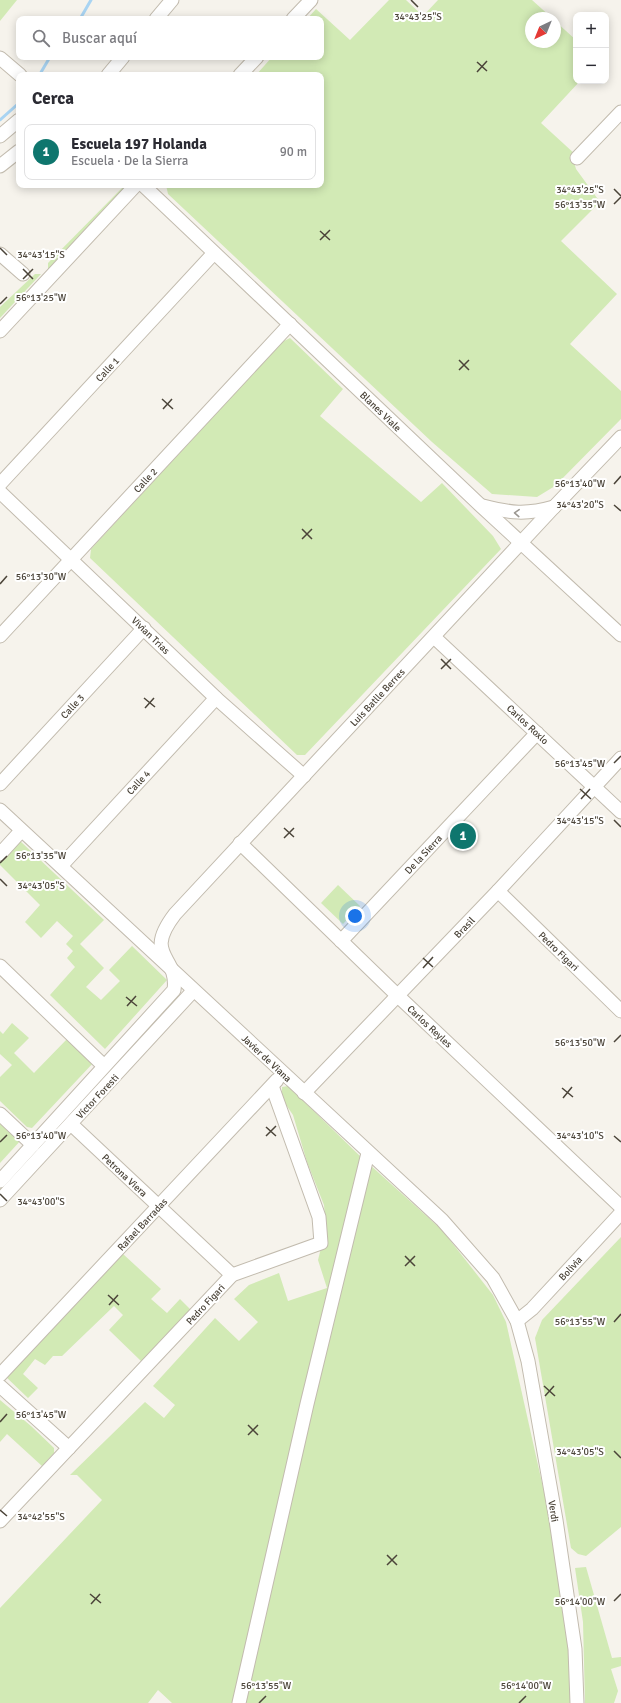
<!DOCTYPE html>
<html lang="es">
<head>
<meta charset="utf-8">
<style>
	body { margin:0; font-family:Signika,sans-serif; background:#f7f7f7; color:#2b2b33 }
	.controls { position:absolute; right:12px; top:12px; display:grid; overflow:hidden; border-radius:8px; box-shadow:0 2px 10px #0003 }
	.controls button { width:36px; height:36px; display:grid; place-items:center; padding:0; border:0; border-bottom:1px solid #e1e1e2; background:#fff; color:#2b2b33; font:20px sans-serif }
	.compass { position:absolute; left:525px; top:12px; width:36px; height:36px; border-radius:50%; background:#fff; box-shadow:0 2px 10px #0003; rotate:223deg }
	.you { position:absolute; left:355px; top:916px; width:14px; height:14px; margin:-10px; border:3px solid #fff; border-radius:50%; background:#1a73e8; box-shadow:0 0 0 6px #1a73e833 }
	.badge { display:grid; place-items:center; width:26px; height:26px; border-radius:50%; background:#0f766e; color:#fff; font-size:13px; font-weight:700 }
	.pin { position:absolute; translate:-50% -50%; border:2px solid #fff; box-shadow:0 1px 4px #0006 }
	.list { margin:0; padding:0; list-style:none }
	h2 { display:flex; justify-content:space-between; align-items:center; height:52px; margin:0; padding:0 16px; font-size:17px }
	h2 small { font-size:13px; font-weight:400; color:#7c7c81 }
	.list li { display:grid; grid-template-columns:26px 1fr auto; gap:12px; align-items:center; box-sizing:border-box; height:56px; margin:0 8px 8px; padding:0 8px; border:1px solid #e1e1e2; border-radius:8px }
	.list b { display:block; font-size:15px; white-space:nowrap }
	.list p { margin:0; font-size:13px; white-space:nowrap; color:#7c7c81 }
	.list em { font-size:13px; font-style:normal; color:#7c7c81 }
	.icon { flex:none; width:22px; height:22px; fill:none; stroke:currentColor; stroke-width:2; stroke-linecap:round; stroke-linejoin:round }
	.map { position:relative; flex:none; width:621px; height:1703px; overflow:hidden }
	.search { position:absolute; background:#fff; box-shadow:0 2px 10px #0003; left:16px; top:16px; width:308px; height:44px; display:flex; align-items:center; gap:10px; box-sizing:border-box; padding:0 14px; border-radius:8px; color:#7c7c81; font-size:15px }
	.panel { position:absolute; background:#fff; box-shadow:0 2px 10px #0003; left:16px; top:72px; width:308px; height:116px; border-radius:8px }
	.map>svg:first-child { display:block }
	.green { fill:#d2eab5 }
	.lines { fill:none; stroke-linecap:round; stroke-linejoin:round }
	.stream { stroke:#a9d4f2; stroke-width:3 }
	.minor-casing { stroke:#c2bbae; stroke-width:15 }
	.minor { stroke:#fff; stroke-width:13 }
	.oneway { stroke:#9c9892 }
	.ticks { fill:none; stroke:#4b4439; stroke-width:1.5 }
	.labels { text-anchor:middle; stroke-width:4; stroke-linejoin:round; paint-order:stroke }
	.street-label { font-size:10px; fill:#4b4439; stroke:#fff }
	.ticks-label { font-size:10px; text-anchor:middle; fill:#4b4439; stroke:#fff; stroke-width:4; stroke-linejoin:round; paint-order:stroke }
</style>
</head>
<body>
<div class="map">
<svg width="621" height="1703" viewBox="0 0 621 1703">
	<rect width="100%" height="100%" fill="#f6f3ec"/>
	<g class="green">
		<polygon points="0,0 17,0 0,21"/>
		<polygon points="389,0 406,0 423,16 438,0 532,0 552,18 531,18 531,42 555,42 555,21 576,40 576,81 580,81 541,123 576,155 573,159 576,169 600,202 561,241 617,294 570,344 621,391 621,419 555,486 537,497 492,494 432,442 168,194 166,185 321,185 321,75 256,75 272,57 321,57 321,19 307,19 316,9 350,40"/>
		<polygon points="123,187 125,187 48,270 48,263"/>
		<polygon points="35,274 41,274 0,318 0,307"/>
		<polygon points="290,338 343,389 320,416 421,502 442,483 493,536 501,549 305,755 297,755 90,558 91,549 282,342"/>
		<polygon points="19,840 104,920 80,944 104,968 86,987 101,1000 120,981 109,970 132,946 167,980 105,1049 50,995 75,967 67,958 73,951 66,944 73,936 57,921 41,938 25,922 40,905 0,865 0,862"/>
		<polygon points="338,885 360,906 343,924 321,903"/>
		<polygon points="182,995 0,1195 0,1188 176,996"/>
		<polygon points="12,1023 29,1038 14,1053 34,1073 68,1038 94,1062 32,1128 27,1127 0,1101 0,1077 12,1065 0,1054 0,1031 3,1034"/>
		<path d="M288,1086l73,71c-42,182 -89,363 -128,546h-61l-14,-13 -10,13h-148v-95l102,-108 -25,-25h-7l75,-73 19,16 11,-13 -22,-19 62,-68 24,23 19,-19 -24,-23 15,-14 30,-12 9,28 39,-13 -9,-28 8,-32 -2,-23 -17,-43 -14,-47 -11,-16v-12z"/>
		<polygon points="0,1120 21,1140 0,1163"/>
		<polygon points="369,1164 442,1230 493,1295 506,1322 575,1630 577,1703 243,1703"/>
		<polygon points="621,1237 621,1527 586,1556 578,1554 571,1548 535,1338 542,1320"/>
		<polygon points="123,1254 161,1289 151,1299 167,1313 180,1299 191,1310 142,1362 109,1330 123,1315 114,1306 62,1356 53,1356 45,1365 35,1359 23,1374 38,1388 28,1398 5,1376"/>
		<polygon points="0,1400 31,1426 54,1448 54,1453 42,1466 7,1434 0,1442"/>
		<polygon points="586,1567 612,1658 621,1657 621,1666 611,1669 618,1691 614,1703 585,1703 583,1622 575,1568"/>
	</g>
	<g class="lines">
		<g class="stream">
			<polyline points="80,19 91,0"/>
			<polyline points="40,74 50,57"/>
			<polyline points="0,120 19,103"/>
		</g>
		<defs>
			<g id="minor">
				<polyline points="156,19 172,0"/>
				<polyline points="293,19 311,0"/>
				<polyline points="0,58 20,75"/>
				<polyline points="108,75 123,57"/>
				<polyline points="240,75 257,57"/>
				<polyline points="0,136 19,120"/>
				<polyline points="577,158 621,112"/>
				<polyline points="0,166 19,151"/>
				<polyline points="143,185 480,505 621,635"/>
				<polyline points="0,254 23,274"/>
				<polyline points="0,331 136,185"/>
				<polyline points="0,484 214,253"/>
				<polyline points="0,492 216,698 304,776"/>
				<path d="M483,506c27,7 43,9 71,1"/>
				<polyline points="0,636 290,324"/>
				<polyline points="434,637 621,812"/>
				<polyline points="0,784 144,628"/>
				<polyline points="0,810 442,1220 493,1278 517,1321 528,1361 556,1520 575,1649 577,1703"/>
				<polyline points="240,843 398,996 621,1207"/>
				<polyline points="0,854 21,831"/>
				<polyline points="61,866 216,698"/>
				<polyline points="498,891 621,1011"/>
				<polyline points="341,941 537,733"/>
				<polyline points="0,966 104,1066"/>
				<polyline points="304,1093 498,891 621,758"/>
				<polyline points="0,1114 33,1145"/>
				<polyline points="71,1124 232,1275"/>
				<path d="M0,1181l174,-191c5,-35 -32,-33 1,-76l379,-407 67,-70"/>
				<polyline points="0,1200 193,991"/>
				<polyline points="517,1321 532,1309 621,1213"/>
				<polyline points="0,1375 277,1080"/>
				<polyline points="0,1386 69,1448"/>
				<polyline points="0,1521 232,1275 321,1243 319,1217 272,1086"/>
				<polyline points="239,1703 307,1404 368,1153"/>
			</g>
		</defs>
		<use href="#minor" class="minor-casing"/>
		<use href="#minor" class="minor"/>
	</g>
	<defs><path id="oneway-chevron" d="M-2-3.5L2.5 0L-2 3.5" fill="none" stroke-width="1.6" stroke-linecap="round" stroke-linejoin="round"/></defs>
	<use class="oneway" href="#oneway-chevron" transform="translate(517 513) rotate(-177)"/>
	<path class="ticks" d="M411,0l7,7M477,62l10,9M477,72l10,-11M614,189l7,7M614,204l7,-7M320,231l10,9M320,240l10,-10M0,248l7,7M23,269l10,10M23,279l10,-10M0,304l7,-7M459,360l10,10M459,370l10,-10M162,399l11,10M163,409l9,-10M614,484l7,-8M614,505l7,6M302,529l10,10M302,539l10,-10M0,584l7,-8M441,659l10,10M441,669l10,-10M144,698l11,9M145,708l9,-10M614,763l7,-7M580,789l11,10M581,799l9,-10M614,820l7,7M284,828l10,9M284,838l10,-10M0,863l7,-7M0,879l7,7M423,958l10,9M423,968l10,-11M126,997l11,9M127,1006l9,-10M614,1042l7,-7M562,1088l11,9M563,1098l9,-11M266,1127l10,9M266,1136l10,-10M614,1136l7,6M0,1142l7,-7M0,1194l7,7M405,1256l10,10M405,1266l10,-10M108,1295l11,10M109,1305l9,-10M614,1322l7,-8M544,1386l11,10M545,1396l9,-10M0,1422l7,-8M248,1425l10,10M248,1435l10,-10M614,1451l7,7M0,1510l7,6M387,1555l10,10M387,1565l10,-10M90,1594l11,9M614,1601l7,-7M91,1604l9,-10M259,1703l7,-7M519,1703l7,-7"/>
	<g class="labels">
		<g class="street-label">
			<text transform="translate(107 369) rotate(-47)" y="4">Calle 1</text>
			<text transform="translate(381 411) rotate(44)" y="4">Blanes Viale</text>
			<text transform="translate(145 480) rotate(-47)" y="4">Calle 2</text>
			<text transform="translate(151 635) rotate(44)" y="4">Vivian Trias</text>
			<text transform="translate(377 697) rotate(-47)" y="4">Luis Batlle Berres</text>
			<text transform="translate(72 706) rotate(-47)" y="4">Calle 3</text>
			<text transform="translate(528 724) rotate(43)" y="4">Carlos Roxlo</text>
			<text transform="translate(138 782) rotate(-47)" y="4">Calle 4</text>
			<text transform="translate(423 854) rotate(-47)" y="4">De la Sierra</text>
			<text transform="translate(464 927) rotate(-46)" y="4">Brasil</text>
			<text transform="translate(559 951) rotate(44)" y="4">Pedro Figari</text>
			<text transform="translate(430 1026) rotate(43)" y="4">Carlos Reyles</text>
			<text transform="translate(267 1058) rotate(43)" y="4">Javier de Viana</text>
			<text transform="translate(97 1096) rotate(-47)" y="4">Víctor Foresti</text>
			<text transform="translate(125 1175) rotate(43)" y="4">Petrona Viera</text>
			<text transform="translate(142 1224) rotate(-47)" y="4">Rafael Barradas</text>
			<text transform="translate(570 1268) rotate(-47)" y="4">Bolivia</text>
			<text transform="translate(205 1304) rotate(-47)" y="4">Pedro Figari</text>
			<text transform="translate(554 1511) rotate(81)" y="4">Verdi</text>
		</g>
	</g>
	<g class="ticks-label">
		<text x="418" y="20">34°43'25"S</text>
		<text x="580" y="193">34°43'25"S</text>
		<text x="580" y="208">56°13'35"W</text>
		<text x="41" y="258">34°43'15"S</text>
		<text x="41" y="301">56°13'25"W</text>
		<text x="580" y="487">56°13'40"W</text>
		<text x="580" y="508">34°43'20"S</text>
		<text x="41" y="580">56°13'30"W</text>
		<text x="580" y="767">56°13'45"W</text>
		<text x="580" y="824">34°43'15"S</text>
		<text x="41" y="859">56°13'35"W</text>
		<text x="41" y="889">34°43'05"S</text>
		<text x="580" y="1046">56°13'50"W</text>
		<text x="41" y="1139">56°13'40"W</text>
		<text x="580" y="1139">34°43'10"S</text>
		<text x="41" y="1205">34°43'00"S</text>
		<text x="580" y="1325">56°13'55"W</text>
		<text x="41" y="1418">56°13'45"W</text>
		<text x="580" y="1455">34°43'05"S</text>
		<text x="41" y="1520">34°42'55"S</text>
		<text x="580" y="1605">56°14'00"W</text>
		<text x="266" y="1689">56°13'55"W</text>
		<text x="526" y="1689">56°14'00"W</text>
	</g>
</svg>
<div class="controls">
<button>+</button>
<button>−</button>
</div>
<svg class="compass" viewBox="-18 -18 36 36"><path d="M0-13l5 13h-10z" fill="#e53935"/><path d="M0 13l5-13h-10z" fill="#7c7c81"/></svg>
<div class="you"></div>
<div class="pin badge" style="left:463px;top:836px">1</div>
<div class="search"><svg class="icon" aria-label="search" viewBox="0 0 24 24"><circle cx="10" cy="10" r="6"/><path d="M15 15l6 6"/></svg>Buscar aquí</div>
<section class="panel">
<h2>Cerca<small></small></h2>
<ul class="list">
<li><span class="badge">1</span><div><b>Escuela 197 Holanda</b><p>Escuela · De la Sierra</p></div><em>90 m</em></li>
</ul>
</section>
</div>
</body>
</html>
